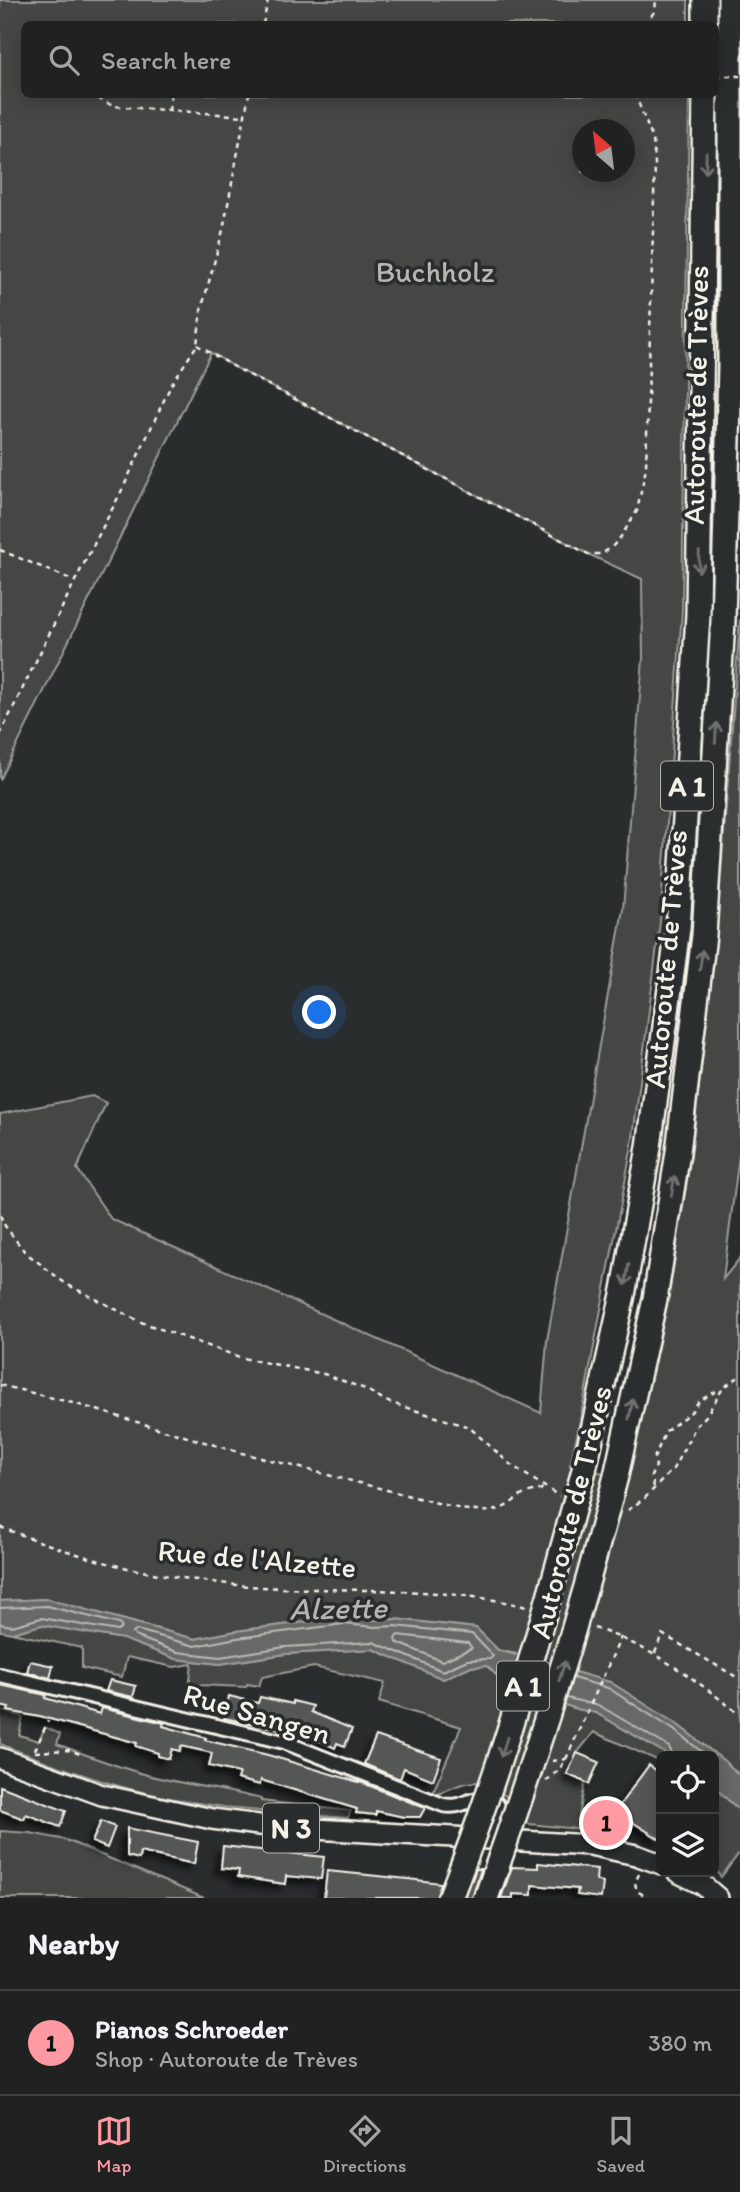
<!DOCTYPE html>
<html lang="en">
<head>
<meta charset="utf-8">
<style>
	body { margin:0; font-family:Itim,sans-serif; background:#282a2a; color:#f1f3f6 }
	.controls { position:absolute; right:21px; bottom:21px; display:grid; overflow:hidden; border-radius:10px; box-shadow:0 4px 18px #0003 }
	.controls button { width:63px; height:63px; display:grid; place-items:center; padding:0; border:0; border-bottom:2px solid #3d3f40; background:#202222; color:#f1f3f6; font:35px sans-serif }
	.compass { position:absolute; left:572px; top:119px; width:63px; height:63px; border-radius:50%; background:#202222; box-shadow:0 4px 18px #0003; rotate:332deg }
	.you { position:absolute; left:320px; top:1013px; width:24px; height:24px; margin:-18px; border:5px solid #fff; border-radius:50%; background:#1a73e8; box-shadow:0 0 0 10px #1a73e833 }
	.badge { display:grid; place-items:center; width:46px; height:46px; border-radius:50%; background:#ff9aa2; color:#111; font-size:23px; font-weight:700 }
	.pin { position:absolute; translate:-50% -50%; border:4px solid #fff; box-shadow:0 2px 7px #0006 }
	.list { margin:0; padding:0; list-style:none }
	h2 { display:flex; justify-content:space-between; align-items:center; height:91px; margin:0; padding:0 28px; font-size:30px }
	h2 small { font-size:23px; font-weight:400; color:#a2a4a5 }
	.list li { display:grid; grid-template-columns:46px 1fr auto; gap:21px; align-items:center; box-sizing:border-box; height:105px; padding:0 28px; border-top:2px solid #3d3f40 }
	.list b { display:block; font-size:26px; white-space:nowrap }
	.list p { margin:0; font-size:23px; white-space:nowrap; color:#a2a4a5 }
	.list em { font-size:23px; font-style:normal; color:#a2a4a5 }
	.icon { flex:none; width:38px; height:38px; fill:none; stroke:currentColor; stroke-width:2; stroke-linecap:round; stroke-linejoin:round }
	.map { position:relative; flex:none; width:740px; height:1898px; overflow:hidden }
	.search { position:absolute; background:#202222; box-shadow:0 4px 18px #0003; left:21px; right:21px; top:21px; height:77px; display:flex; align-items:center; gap:18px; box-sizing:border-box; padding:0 24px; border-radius:10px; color:#a2a4a5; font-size:26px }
	.sheet { height:196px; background:#202222 }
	nav { display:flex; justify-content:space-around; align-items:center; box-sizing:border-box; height:98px; border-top:2px solid #3d3f40; background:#202222; font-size:19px; color:#a2a4a5 }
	nav a { display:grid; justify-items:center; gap:4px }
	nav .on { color:#ff9aa2 }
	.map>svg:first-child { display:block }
	.green { fill:#444645; stroke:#9c9c96; stroke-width:2; fill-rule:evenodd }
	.water { fill:#676866; stroke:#9f9f9a; stroke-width:2 }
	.pier { fill:#2a2d2e }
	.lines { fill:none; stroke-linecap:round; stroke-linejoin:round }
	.shore { stroke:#bcbab4; stroke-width:2 }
	.building { fill:#555756; stroke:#f4f1e8; stroke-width:2; filter:url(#shadow) }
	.street-casing { stroke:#f4f1e8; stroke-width:18 }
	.primary-casing { stroke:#f4f1e8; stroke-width:24 }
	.highway-casing { stroke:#f4f1e8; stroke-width:28 }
	.path { stroke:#f4f1e8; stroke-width:2.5; stroke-dasharray:5 5; stroke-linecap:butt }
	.street { stroke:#2a2d2e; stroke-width:12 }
	.primary { stroke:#2a2d2e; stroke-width:19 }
	.highway { stroke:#2a2d2e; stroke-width:23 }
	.highway-bridge-casing { stroke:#f4f1e8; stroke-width:28; stroke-linecap:butt }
	.path-bridge { stroke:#f4f1e8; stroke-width:2.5; stroke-dasharray:5 5; stroke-linecap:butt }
	.highway-bridge { stroke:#2a2d2e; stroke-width:23 }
	.oneway { stroke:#71726f }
	.labels { text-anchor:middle; stroke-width:7; stroke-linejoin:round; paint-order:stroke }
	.shield { fill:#2a2d2e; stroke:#b7b6b0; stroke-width:2 }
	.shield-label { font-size:28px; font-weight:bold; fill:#f4f1e8 }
	.park-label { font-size:30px; fill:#b6b5af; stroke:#2a2d2e }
	.street-label { font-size:30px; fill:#f4f1e8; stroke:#2a2d2e }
	.water-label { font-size:32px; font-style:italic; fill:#b5b3ae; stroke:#2a2d2e }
</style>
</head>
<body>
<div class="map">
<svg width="740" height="1898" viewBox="0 0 740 1898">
	<defs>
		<filter id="shadow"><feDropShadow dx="-6" dy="6" stdDeviation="3.5" flood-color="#0009"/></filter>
	</defs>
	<rect width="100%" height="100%" fill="#2a2d2e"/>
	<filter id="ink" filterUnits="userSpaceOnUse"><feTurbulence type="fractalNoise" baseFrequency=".0143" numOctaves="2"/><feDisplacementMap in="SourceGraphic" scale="14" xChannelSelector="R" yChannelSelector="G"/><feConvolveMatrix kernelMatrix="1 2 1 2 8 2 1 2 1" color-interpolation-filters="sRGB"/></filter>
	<g filter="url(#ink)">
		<g class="green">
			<path d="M0,0h688v24h-664v70l665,1 -7,516 -22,311 -28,223 -54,286 -8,34 58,14 40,-178 23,-146 25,-216 24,-320v529l-17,131 17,-21v518l-12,-12 -50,-39 -161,-71 -19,-4 -22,-22 -81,-9 -20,1 -31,-3 -108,14 -41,8 -148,-40 -47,2v-487l92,-18 14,7 -29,66 34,50 430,194 6,-72 76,-432 20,-251 -1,-79 -54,-25 -350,-185 -27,-16 -211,427zM582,130h42v42h-42z"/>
			<path d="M41,1625l82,14 53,20 44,5 66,-10 87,-5 70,30 26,-12 18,-1 21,20 69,23 19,4 74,43h-9v6l-67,-30 -17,21 -10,21 18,8 -8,47 -66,-7 -2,-23c-26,-23 -42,-20 -70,-5l-6,-2 28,-65 -82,-25 6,-19 -71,-16 -52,10 -3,9 -12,-2 -1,3 -50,-2 -7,3 3,-24 -18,3 -47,-10 -5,20 -40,-9v-20l-70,-15z"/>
			<path d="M0,1710l23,7 -4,18 20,6 6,-14 15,7 -3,10c32,12 65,25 98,33 37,9 69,12 106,22v2l90,10 -3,7c-81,-5 -165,-12 -243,-36 -35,-11 -70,-24 -105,-38z"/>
			<polygon points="714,1787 740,1811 740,1852 721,1877 714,1867 719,1857 714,1842"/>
			<polygon points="0,1831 30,1833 66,1840 204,1898 0,1898"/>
		</g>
		<polygon class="water" points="47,1599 195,1639 236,1631 344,1617 375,1620 395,1619 476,1628 498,1650 610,1682 678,1725 728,1764 740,1776 740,1811 714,1787 714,1756 670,1756 596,1713 577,1709 508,1686 487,1666 469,1667 443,1679 373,1649 286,1654 220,1664 176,1659 123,1639 41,1625 12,1633 0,1631 0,1601"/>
		<polygon class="pier" points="518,1651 576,1668 563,1708 507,1690"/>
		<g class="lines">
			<g class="shore">
				<polyline points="0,1608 47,1606 119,1624 122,1628 118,1631 41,1618 12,1626 0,1624"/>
				<polygon points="344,1624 375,1627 395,1626 472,1634 493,1656 490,1659 467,1660 443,1671 373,1642 285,1647 220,1657 177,1652 135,1636 133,1633 137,1630 195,1646 237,1638"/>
				<polygon points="398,1635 468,1643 472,1648 442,1661 396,1642 395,1638"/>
				<polyline points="573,1678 608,1688 674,1730 707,1756"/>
				<polyline points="567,1698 600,1706 669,1747 673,1756"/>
			</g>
		</g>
		<g class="building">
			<polygon points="30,1661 53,1666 50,1678 27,1672"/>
			<polygon points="110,1680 136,1686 133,1697 106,1691"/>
			<polygon points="0,1685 46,1695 45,1698 100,1714 102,1708 164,1723 163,1726 206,1738 205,1740 268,1755 358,1782 358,1781 425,1808 420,1817 404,1817 376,1811 376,1815 356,1813 357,1809 261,1780 260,1785 237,1779 239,1773 209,1766 212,1753 181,1746 180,1751 172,1749 169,1759 158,1756 158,1753 136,1746 137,1743 50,1719 8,1711 9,1708 0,1706"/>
			<polygon points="229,1696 258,1703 260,1697 293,1704 293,1701 313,1706 311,1712 352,1729 345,1746 337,1743 335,1748 305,1734 224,1718"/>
			<polygon points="376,1736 441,1758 433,1780 404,1768 400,1779 364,1764"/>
			<polygon points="577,1753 599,1762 589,1784 567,1774"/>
			<polygon points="649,1765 661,1774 661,1840 618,1813 614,1836 594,1833 600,1802 619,1806"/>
			<polygon points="0,1786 66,1811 60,1827 26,1814 24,1819 0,1810"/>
			<polygon points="101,1821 115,1827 107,1848 92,1842"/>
			<polygon points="127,1828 198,1842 194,1864 140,1852 139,1859 127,1856"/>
			<polygon points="223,1846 324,1857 321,1879 286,1876 285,1884 238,1877 239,1870 221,1868"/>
			<polygon points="538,1863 597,1869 596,1880 603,1883 601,1898 577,1895 578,1889 532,1885 532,1895 513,1894 513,1898 501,1898 512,1867 538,1868"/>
			<polygon points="476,1869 481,1869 472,1898 465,1898"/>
			<polygon points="327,1871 408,1879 441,1883 436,1898 324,1898"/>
		</g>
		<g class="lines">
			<defs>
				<path id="street" d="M0,1675l284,67 159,63c16,3 20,-3 34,-6 32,-5 22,24 17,41"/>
				<g id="primary">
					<polyline points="0,1758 102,1795 212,1819 259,1825 314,1829 590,1845 636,1855 661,1864"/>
					<polyline points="677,1872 703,1885 718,1898"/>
				</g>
				<g id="highway">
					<polyline points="705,0 705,24"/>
					<polyline points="584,1470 624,1290 649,1147 678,928 698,615 705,94"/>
					<polyline points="616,1476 655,1299 678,1152 704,935 723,621 730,366 730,0"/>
				</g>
			</defs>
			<use href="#street" class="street-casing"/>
			<use href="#primary" class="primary-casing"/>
			<use href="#highway" class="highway-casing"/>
			<g class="path">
				<polyline points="263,24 268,0"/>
				<polyline points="645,24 655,11 656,0"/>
				<polyline points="89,94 113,106 244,116"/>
				<polyline points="169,110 171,94"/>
				<polyline points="197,345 238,369 588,554 601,554 611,548 620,538 637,511 646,468 655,163 653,140 635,94"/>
				<polyline points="0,550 75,581"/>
				<polyline points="0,735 75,581 123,488 171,385 197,345 201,311 223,230 249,94"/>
				<polyline points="0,1215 5,1226 25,1252 66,1284 141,1322 242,1358 324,1374 365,1389 388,1402 469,1427 511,1465 559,1496"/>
				<path d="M0,1385l73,18 165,49 223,57c13,2 26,4 39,0 16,-6 18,-17 40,-19l4,-3"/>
				<polyline points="654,1487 651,1476 656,1466 654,1458 666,1431 691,1412 699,1401 720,1389"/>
				<polyline points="628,1510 645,1498 673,1469 696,1426 706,1416 723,1388 740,1376"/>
				<path d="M0,1527c43,16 87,32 132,42 33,7 70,12 105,16 96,9 195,-2 290,22"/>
				<path d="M594,1628c55,18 101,50 146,87"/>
				<polyline points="655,1653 662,1634 740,1679"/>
				<polyline points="35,1750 48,1721"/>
				<polyline points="35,1752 69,1750 80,1754 81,1751"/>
				<polyline points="552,1761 566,1759"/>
				<polyline points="546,1781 559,1770 566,1759 621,1637"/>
				<polyline points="639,1874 635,1883 637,1891 649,1898"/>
			</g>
			<use href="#street" class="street"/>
			<use href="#primary" class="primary"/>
			<use href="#highway" class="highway"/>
			<defs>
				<g id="highway-bridge">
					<path d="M450,1898c55,-140 95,-284 134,-428"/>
					<path d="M486,1898c50,-140 93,-278 130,-422"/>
				</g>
			</defs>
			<use href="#highway-bridge" class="highway-bridge-casing"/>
			<polyline class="path-bridge" points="716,76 740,76"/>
			<use href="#highway-bridge" class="highway-bridge"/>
		</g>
		<defs><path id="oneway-shaft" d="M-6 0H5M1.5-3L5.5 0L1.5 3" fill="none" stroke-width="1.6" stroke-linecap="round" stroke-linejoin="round" transform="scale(1.75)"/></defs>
		<g class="oneway">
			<use href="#oneway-shaft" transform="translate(706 163) rotate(91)"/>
			<use href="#oneway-shaft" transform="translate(699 562) rotate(91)"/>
			<use href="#oneway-shaft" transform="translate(716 733) rotate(-86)"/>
			<use href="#oneway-shaft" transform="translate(701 960) rotate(-83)"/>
			<use href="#oneway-shaft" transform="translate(673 1186) rotate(-81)"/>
			<use href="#oneway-shaft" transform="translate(627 1275) rotate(100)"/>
			<use href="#oneway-shaft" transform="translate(631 1409) rotate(-78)"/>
			<use href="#oneway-shaft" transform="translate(562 1671) rotate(-73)"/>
			<use href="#oneway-shaft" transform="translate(504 1747) rotate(108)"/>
		</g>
	</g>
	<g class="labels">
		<g class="shield">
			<rect x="661" y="761.5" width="52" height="49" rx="5"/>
			<rect x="497" y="1661.5" width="52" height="49" rx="5"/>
			<rect x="263" y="1803.5" width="56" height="49" rx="5"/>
		</g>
		<g class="shield-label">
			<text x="687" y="796">A 1</text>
			<text x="523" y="1696">A 1</text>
			<text x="291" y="1838">N 3</text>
		</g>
		<g class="park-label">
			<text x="435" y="282">Buchholz</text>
		</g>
		<g class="street-label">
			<text transform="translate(696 395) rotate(-89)" y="10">Autoroute de Trèves</text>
			<text transform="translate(666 959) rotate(-85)" y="10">Autoroute de Trèves</text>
			<text transform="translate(571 1512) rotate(-76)" y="10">Autoroute de Trèves</text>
			<text transform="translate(257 1559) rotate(5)" y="10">Rue de l'Alzette</text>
			<text transform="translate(257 1714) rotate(16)" y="10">Rue Sangen</text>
		</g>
		<g class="water-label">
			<text transform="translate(338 1608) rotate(-1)" y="11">Alzette</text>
		</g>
	</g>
</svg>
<div class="controls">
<button><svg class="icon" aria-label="locate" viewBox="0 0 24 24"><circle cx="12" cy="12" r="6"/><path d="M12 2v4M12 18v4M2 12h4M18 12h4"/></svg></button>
<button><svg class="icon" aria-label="layers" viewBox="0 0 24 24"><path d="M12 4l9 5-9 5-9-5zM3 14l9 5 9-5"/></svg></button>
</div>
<svg class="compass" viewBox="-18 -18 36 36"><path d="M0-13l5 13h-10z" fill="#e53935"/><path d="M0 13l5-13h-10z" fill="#a2a4a5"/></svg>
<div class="you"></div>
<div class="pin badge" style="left:606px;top:1823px">1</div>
<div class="search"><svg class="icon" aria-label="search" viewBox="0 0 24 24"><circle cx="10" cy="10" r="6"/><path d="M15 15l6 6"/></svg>Search here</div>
</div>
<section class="sheet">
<h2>Nearby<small></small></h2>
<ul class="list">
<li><span class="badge">1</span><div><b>Pianos Schroeder</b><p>Shop · Autoroute de Trèves</p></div><em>380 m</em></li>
</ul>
</section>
<nav>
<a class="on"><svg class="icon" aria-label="map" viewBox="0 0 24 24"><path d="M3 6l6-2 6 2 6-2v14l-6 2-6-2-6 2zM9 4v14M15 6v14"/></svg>Map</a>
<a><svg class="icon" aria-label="directions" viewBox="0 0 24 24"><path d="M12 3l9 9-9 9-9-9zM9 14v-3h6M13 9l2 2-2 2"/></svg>Directions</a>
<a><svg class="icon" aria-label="saved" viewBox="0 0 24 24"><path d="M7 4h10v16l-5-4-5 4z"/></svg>Saved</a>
</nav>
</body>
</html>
